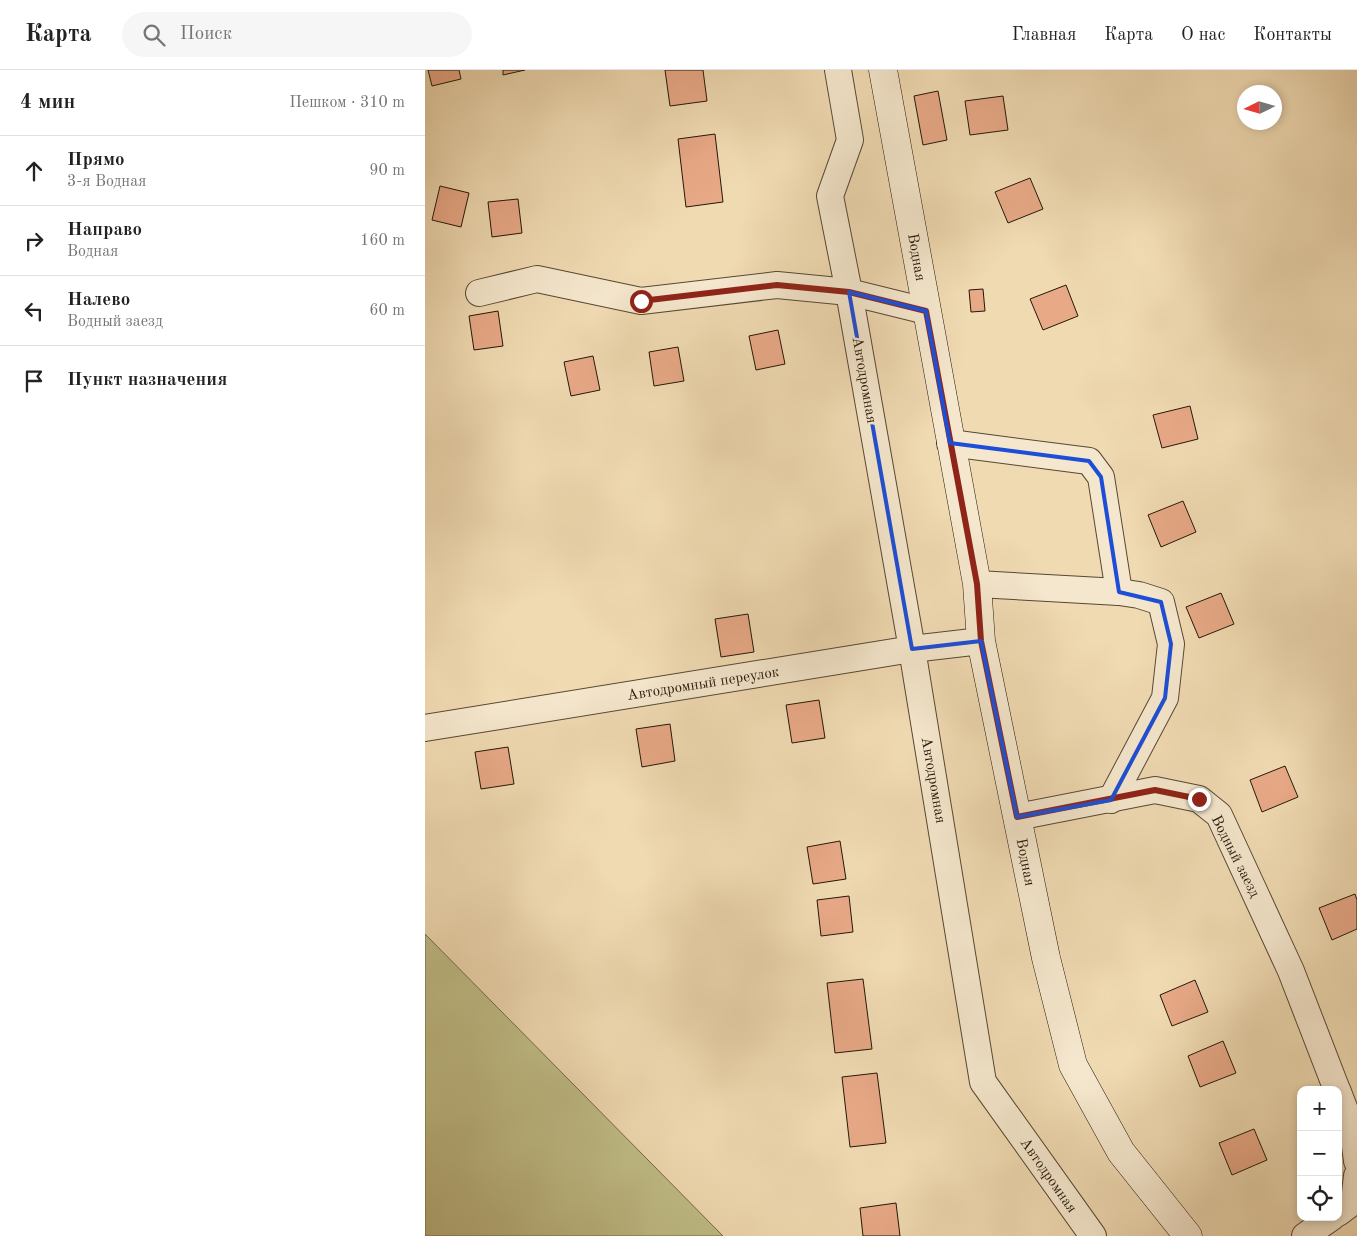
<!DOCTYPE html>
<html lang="ru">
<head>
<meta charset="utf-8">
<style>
	body { margin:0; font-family:"Old Standard TT",serif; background:#f6f6f6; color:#222 }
	.controls { position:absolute; right:15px; bottom:15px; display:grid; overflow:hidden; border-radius:10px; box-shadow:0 2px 8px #0003 }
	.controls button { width:45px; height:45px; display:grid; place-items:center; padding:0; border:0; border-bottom:1px solid #e0e0e0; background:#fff; color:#222; font:25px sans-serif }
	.compass { position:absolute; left:812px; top:15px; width:45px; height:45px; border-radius:50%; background:#fff; box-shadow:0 2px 8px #0003; rotate:265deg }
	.stop { position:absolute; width:15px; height:15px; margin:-11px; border:4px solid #8f2418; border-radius:50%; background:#fff }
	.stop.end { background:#8f2418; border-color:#fff; box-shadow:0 1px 5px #0008 }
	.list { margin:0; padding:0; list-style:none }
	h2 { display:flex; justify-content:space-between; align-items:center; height:65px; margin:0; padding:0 20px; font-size:21px }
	h2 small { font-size:16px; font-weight:400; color:#767676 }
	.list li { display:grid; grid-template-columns:32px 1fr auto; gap:15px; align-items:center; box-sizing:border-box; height:70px; padding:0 20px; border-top:1px solid #e0e0e0 }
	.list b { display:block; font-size:19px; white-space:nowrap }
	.list p { margin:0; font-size:16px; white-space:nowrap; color:#767676 }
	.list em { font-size:16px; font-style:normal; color:#767676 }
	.icon { flex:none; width:28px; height:28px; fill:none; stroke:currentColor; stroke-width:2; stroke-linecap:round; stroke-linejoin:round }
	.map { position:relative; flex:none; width:932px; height:1166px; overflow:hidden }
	header { display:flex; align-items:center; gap:30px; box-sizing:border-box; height:70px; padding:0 25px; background:#fff; border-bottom:1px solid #e0e0e0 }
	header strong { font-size:24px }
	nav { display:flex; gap:28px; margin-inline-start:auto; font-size:18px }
	.search { width:350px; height:45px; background:#f6f6f6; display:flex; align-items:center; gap:12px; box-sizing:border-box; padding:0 18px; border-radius:28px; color:#767676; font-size:19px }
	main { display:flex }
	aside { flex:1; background:#fff }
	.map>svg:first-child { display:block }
	.green { fill:#c0bd87; stroke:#726a48 }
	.building { fill:#e8a987; stroke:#241709 }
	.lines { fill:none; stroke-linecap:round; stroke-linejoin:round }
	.street-casing { stroke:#574833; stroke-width:28 }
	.secondary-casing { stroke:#241709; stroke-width:29 }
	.street { stroke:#f5e7cd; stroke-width:26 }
	.secondary { stroke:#f5e7cd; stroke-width:28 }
	.route { stroke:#8f2418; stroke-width:6 }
	.marked { fill:none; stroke:#1d4ed8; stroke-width:4; stroke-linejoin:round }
	.labels { text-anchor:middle; stroke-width:5; stroke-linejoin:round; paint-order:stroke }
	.street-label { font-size:15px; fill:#241709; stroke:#f5e7cd }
</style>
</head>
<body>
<header>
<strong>Карта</strong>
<div class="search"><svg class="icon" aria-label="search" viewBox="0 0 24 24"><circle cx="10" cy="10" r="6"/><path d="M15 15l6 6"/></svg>Поиск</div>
<nav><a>Главная</a><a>Карта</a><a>О нас</a><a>Контакты</a></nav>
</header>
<main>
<aside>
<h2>4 мин<small>Пешком · 310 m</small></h2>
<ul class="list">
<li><svg class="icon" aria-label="ahead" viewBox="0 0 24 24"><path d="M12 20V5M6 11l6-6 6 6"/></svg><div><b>Прямо</b><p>3-я Водная</p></div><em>90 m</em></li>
<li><svg class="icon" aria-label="right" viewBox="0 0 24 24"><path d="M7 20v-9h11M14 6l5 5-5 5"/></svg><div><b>Направо</b><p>Водная</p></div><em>160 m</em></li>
<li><svg class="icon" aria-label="left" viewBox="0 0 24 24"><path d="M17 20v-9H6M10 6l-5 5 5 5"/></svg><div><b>Налево</b><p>Водный заезд</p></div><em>60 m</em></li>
<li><svg class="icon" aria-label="arrive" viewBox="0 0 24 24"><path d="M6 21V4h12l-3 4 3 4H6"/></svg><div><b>Пункт назначения</b></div></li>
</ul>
</aside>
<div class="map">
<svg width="932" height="1166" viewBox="0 0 932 1166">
	<rect width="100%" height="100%" fill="#f0dab2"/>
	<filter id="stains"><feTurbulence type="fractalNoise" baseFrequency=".004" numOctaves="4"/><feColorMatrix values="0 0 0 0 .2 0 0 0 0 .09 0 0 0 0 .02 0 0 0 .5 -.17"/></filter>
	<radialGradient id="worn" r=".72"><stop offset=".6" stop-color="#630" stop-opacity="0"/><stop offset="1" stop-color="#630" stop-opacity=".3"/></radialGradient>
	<polygon class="green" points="0,864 298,1166 0,1166"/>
	<g class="building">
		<polygon points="3,0 34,0 36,9 7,16"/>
		<polygon points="78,0 100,0 78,5"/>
		<polygon points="240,0 278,0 282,31 245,36"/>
		<polygon points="513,21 522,70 498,75 489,26"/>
		<polygon points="578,26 583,60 545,65 540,31"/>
		<polygon points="290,64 298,132 261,137 253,69"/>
		<polygon points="605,108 618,139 583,153 570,122"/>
		<polygon points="15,116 44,123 36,157 7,150"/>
		<polygon points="93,129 97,163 67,167 63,132"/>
		<polygon points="641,215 653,246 618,260 605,229"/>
		<polygon points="558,219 560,241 546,242 544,220"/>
		<polygon points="73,241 78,276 49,280 44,246"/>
		<polygon points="353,260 360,294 331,300 324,266"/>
		<polygon points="253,277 259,311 229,316 224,282"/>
		<polygon points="168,286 175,320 146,326 139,292"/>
		<polygon points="765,336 773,369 737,378 728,345"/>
		<polygon points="758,431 771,462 736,477 723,445"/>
		<polygon points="796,523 809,554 774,568 761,537"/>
		<polygon points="323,544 329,582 296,587 290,549"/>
		<polygon points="394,630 400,668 367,673 361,635"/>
		<polygon points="245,654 250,691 217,697 211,659"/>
		<polygon points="83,677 89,714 56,719 50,682"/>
		<polygon points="860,696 873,727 837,742 825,710"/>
		<polygon points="415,771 421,809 388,814 382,777"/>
		<polygon points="930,824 932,830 932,859 907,870 894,838"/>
		<polygon points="424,826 428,862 396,866 392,830"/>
		<polygon points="438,909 447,979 410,983 402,913"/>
		<polygon points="770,910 783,942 747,956 735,925"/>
		<polygon points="798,971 811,1003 775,1017 763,986"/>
		<polygon points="452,1003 461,1073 425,1077 417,1007"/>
		<polygon points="829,1059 842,1090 807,1105 794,1073"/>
		<polygon points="471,1133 475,1166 438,1166 435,1138"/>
	</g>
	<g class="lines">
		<defs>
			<g id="street">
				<polyline points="413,0 425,70 405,126 424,222 487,579 558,1012 668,1166"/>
				<polyline points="54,223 112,209 216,231 352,215 424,222 501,241"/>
				<polyline points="525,373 664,391 676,407 694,522"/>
				<polyline points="552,514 694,522 714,525 736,532 746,574 740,628 686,730"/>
				<polyline points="0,658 487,579 556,571"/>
				<polyline points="592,747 730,720 774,729 794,745 866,901 912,1020"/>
				<polyline points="913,1022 928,1061 932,1091"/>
				<polyline points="913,1143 929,1131 932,1106"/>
				<polyline points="880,1166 907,1147"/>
			</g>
			<polyline id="secondary" points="458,0 552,514 556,571 621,888 648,995 696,1082 763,1166"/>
		</defs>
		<use href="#street" class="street-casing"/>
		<use href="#secondary" class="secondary-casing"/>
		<use href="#street" class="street"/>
		<use href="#secondary" class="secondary"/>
	</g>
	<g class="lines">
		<polyline class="route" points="216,231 352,215 424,222 501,241 552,514 556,571 592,747 730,720 774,729"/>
	</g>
	<path class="marked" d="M424,222l77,19 24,132 139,18 12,16 18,115 42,10 10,42 -6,54 -54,102 -94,17 -36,-176 -69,8z"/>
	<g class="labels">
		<g class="street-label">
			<text transform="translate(492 187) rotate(80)" y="5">Водная</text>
			<text transform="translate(440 310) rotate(80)" y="5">Автодромная</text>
			<text transform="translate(278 613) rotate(-9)" y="5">Автодромный переулок</text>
			<text transform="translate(509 710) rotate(80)" y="5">Автодромная</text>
			<text transform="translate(811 786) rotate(63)" y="5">Водный заезд</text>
			<text transform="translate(601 792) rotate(79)" y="5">Водная</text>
			<text transform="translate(624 1105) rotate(55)" y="5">Автодромная</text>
		</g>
	</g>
	<rect width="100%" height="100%" filter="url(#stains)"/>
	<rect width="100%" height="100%" fill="url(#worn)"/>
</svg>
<div class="controls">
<button>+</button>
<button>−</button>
<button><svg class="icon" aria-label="locate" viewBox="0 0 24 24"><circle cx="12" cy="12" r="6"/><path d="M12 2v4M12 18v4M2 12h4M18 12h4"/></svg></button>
</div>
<svg class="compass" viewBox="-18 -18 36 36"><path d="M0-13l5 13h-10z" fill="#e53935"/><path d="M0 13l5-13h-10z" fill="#767676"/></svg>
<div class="stop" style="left:216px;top:231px"></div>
<div class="stop end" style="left:774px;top:729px"></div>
</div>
</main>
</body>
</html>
